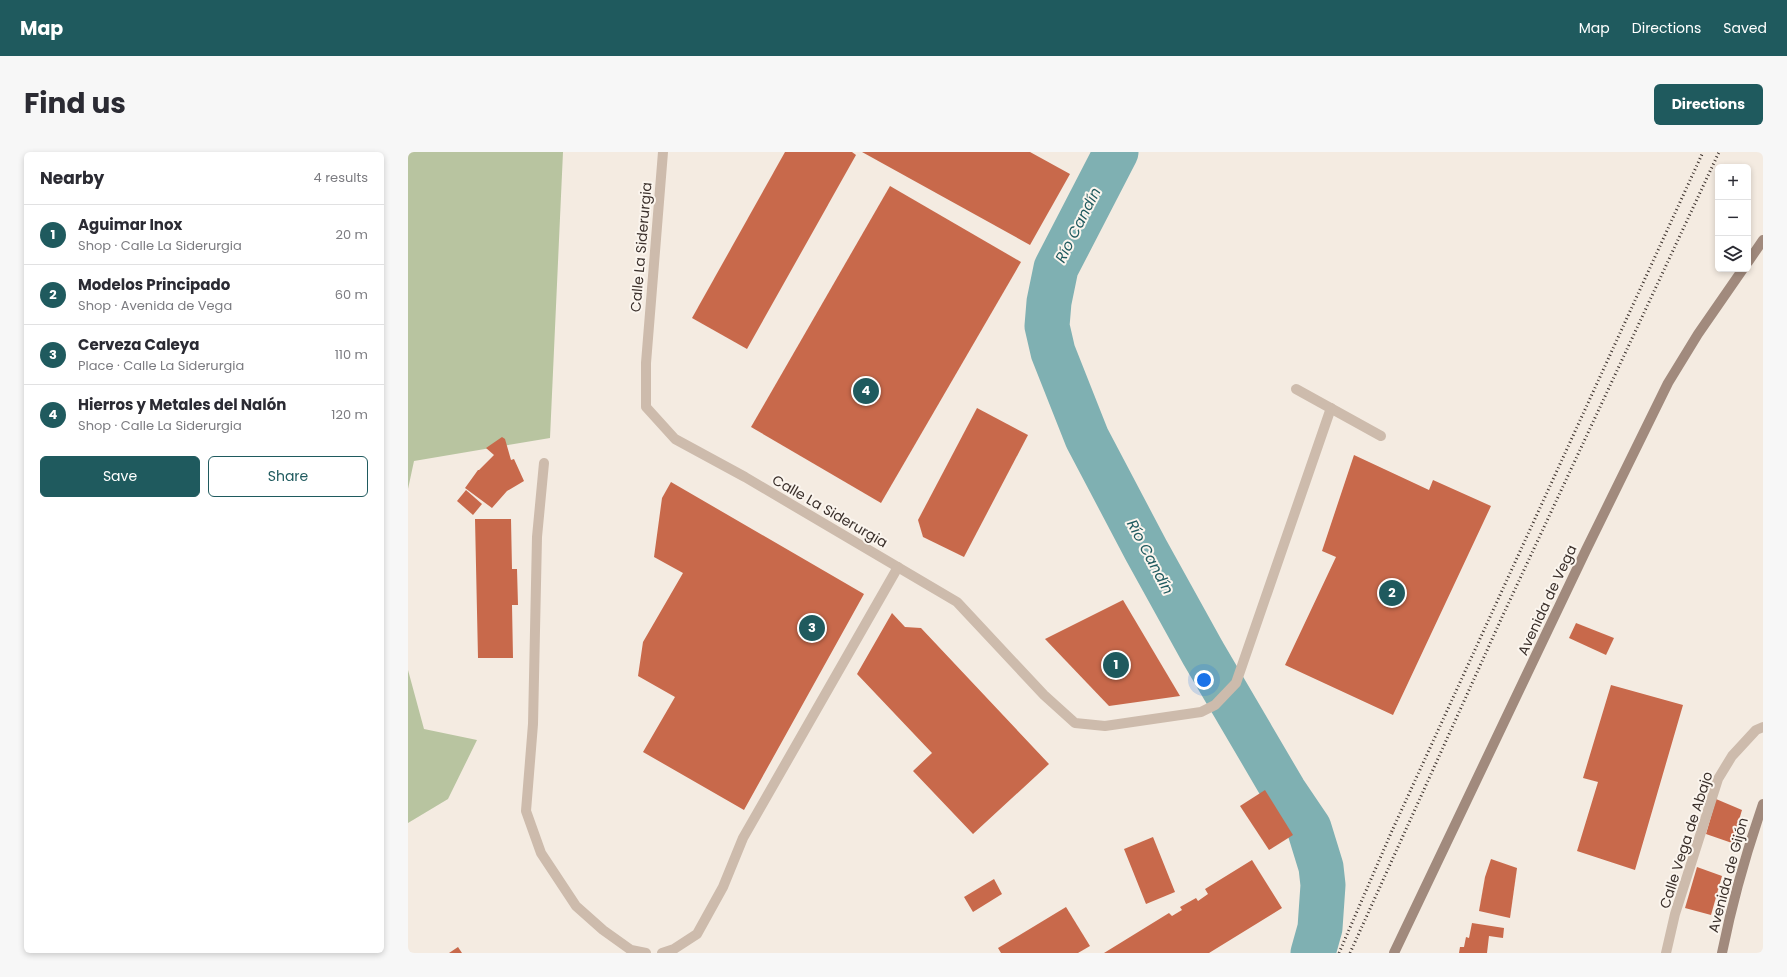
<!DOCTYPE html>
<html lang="en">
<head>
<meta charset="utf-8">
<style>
	body { margin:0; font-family:Poppins,sans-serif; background:#f7f7f7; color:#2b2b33 }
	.controls { position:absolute; right:12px; top:12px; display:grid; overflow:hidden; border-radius:6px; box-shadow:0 2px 6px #0003 }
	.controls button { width:36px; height:36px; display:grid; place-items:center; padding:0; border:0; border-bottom:1px solid #e1e1e2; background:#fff; color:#2b2b33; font:20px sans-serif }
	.you { position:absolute; left:796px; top:528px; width:14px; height:14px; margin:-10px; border:3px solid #fff; border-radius:50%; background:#1a73e8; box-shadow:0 0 0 6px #1a73e833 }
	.badge { display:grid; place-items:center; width:26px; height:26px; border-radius:50%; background:#1f5a5e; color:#fff; font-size:13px; font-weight:700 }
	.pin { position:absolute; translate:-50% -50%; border:2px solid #fff; box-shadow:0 1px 4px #0006 }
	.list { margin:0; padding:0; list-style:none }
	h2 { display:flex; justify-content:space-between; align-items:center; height:52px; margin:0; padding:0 16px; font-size:17px }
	h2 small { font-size:13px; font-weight:400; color:#7c7c81 }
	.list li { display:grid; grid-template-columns:26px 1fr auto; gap:12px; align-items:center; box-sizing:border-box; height:60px; padding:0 16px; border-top:1px solid #e1e1e2 }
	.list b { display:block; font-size:15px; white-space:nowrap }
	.list p { margin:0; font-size:13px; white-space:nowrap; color:#7c7c81 }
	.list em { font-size:13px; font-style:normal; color:#7c7c81 }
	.actions { display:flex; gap:8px; padding:12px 16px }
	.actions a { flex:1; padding:9px 0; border:1px solid #1f5a5e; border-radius:6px; text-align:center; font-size:14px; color:#1f5a5e }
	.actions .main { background:#1f5a5e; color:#fff }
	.icon { flex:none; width:22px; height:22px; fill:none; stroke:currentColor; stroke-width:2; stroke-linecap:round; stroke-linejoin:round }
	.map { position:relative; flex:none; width:1355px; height:801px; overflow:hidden; border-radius:6px }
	header { display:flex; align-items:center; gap:24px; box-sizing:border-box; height:56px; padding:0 20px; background:#1f5a5e; color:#fff }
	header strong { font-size:19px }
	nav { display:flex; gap:22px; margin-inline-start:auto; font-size:14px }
	.intro { display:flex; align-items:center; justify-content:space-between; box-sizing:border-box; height:96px; padding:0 24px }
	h1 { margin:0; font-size:28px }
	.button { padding:10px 18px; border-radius:6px; background:#1f5a5e; color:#fff; font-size:14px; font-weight:700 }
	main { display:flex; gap:24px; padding:0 24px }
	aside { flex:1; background:#fff; border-radius:6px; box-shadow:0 2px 6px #0003 }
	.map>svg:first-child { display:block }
	.green { fill:#b8c4a0 }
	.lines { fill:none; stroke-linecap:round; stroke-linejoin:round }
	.river { stroke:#7fb0b2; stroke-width:45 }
	.building { fill:#c8694b }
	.lane { stroke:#cdbbac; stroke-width:10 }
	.street { stroke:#cdbbac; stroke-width:10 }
	.secondary { stroke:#a18a7d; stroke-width:10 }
	.rail { stroke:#3b302b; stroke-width:3; stroke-dasharray:1 3; stroke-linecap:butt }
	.labels { text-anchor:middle; stroke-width:4; stroke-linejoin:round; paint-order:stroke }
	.street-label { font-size:14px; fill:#3b302b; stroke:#fbf5ee }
	.water-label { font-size:15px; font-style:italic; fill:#1f5a5e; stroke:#fbf5ee }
</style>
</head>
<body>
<header>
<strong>Map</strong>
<nav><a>Map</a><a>Directions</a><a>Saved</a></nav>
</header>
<div class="intro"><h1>Find us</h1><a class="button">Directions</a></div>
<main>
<aside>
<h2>Nearby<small>4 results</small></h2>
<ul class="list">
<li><span class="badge">1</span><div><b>Aguimar Inox</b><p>Shop · Calle La Siderurgia</p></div><em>20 m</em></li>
<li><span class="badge">2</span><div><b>Modelos Principado</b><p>Shop · Avenida de Vega</p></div><em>60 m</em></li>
<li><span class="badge">3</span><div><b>Cerveza Caleya</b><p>Place · Calle La Siderurgia</p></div><em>110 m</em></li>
<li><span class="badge">4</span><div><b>Hierros y Metales del Nalón</b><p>Shop · Calle La Siderurgia</p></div><em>120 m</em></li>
</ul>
<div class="actions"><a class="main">Save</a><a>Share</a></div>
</aside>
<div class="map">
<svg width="1355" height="801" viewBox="0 0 1355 801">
	<rect width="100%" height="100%" fill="#f4ebe1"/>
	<g class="green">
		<polygon points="0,0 155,0 142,286 6,309 0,337"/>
		<polygon points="0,518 16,577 69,588 40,647 0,671"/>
	</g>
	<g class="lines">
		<polyline class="river" points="708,0 648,116 641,150 639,174 645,200 679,286 738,398 795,501 876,639 901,676 913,715 915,733 912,776 905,801"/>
	</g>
	<g class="building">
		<polygon points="377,0 444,0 448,3 339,197 284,166"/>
		<polygon points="454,0 622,0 662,22 622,93"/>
		<polygon points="482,34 613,110 473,351 343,275"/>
		<polygon points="569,256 620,283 556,405 515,385 510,368"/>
		<polygon points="94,285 97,287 103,308 106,307 116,329 99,339 84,356 57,336 70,318 71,318 86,303 78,296"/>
		<polygon points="946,303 1021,338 1025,328 1083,354 985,563 877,513 928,405 914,399"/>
		<polygon points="263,330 456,442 336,658 235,600 267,545 230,524 235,490 275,421 246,405 254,346"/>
		<polygon points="58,338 74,352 65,363 49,349"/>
		<polygon points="67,367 103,367 104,417 109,417 110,453 104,453 105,506 70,506"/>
		<polygon points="715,448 772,544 701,554 637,487"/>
		<polygon points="484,461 497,475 513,476 641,612 565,682 505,619 524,601 449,522"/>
		<polygon points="1168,471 1206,486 1198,503 1161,486"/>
		<polygon points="1203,533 1275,553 1227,718 1169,699 1190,630 1175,626"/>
		<polygon points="857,638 885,683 861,698 832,654"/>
		<polygon points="1308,647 1334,658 1324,691 1298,682"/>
		<polygon points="745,685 767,740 738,752 716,697"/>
		<polygon points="1083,707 1109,716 1102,766 1071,759 1077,725"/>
		<polygon points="844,708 874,756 801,801 696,801 761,761 764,764 774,758 772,755 788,746 790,749 800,742 797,737"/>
		<polygon points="1289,715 1314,724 1303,763 1277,756"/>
		<polygon points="586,727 594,742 565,760 556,745"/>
		<polygon points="658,755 682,794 670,801 593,801 590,796"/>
		<polygon points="1064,771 1096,776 1095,786 1081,784 1079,801 1051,801 1052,795 1056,795 1058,785 1061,786"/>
		<polygon points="50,795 54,801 41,801"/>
	</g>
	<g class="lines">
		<polyline class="lane" points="1258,801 1267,762 1310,627 1324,604 1348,578 1355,575"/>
		<g class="street">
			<polyline points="255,0 238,211 238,255 267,287 337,325 549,450 636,543 667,571 697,574 793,560 807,553 828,531 923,256"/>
			<polyline points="888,237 973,284"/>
			<polyline points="136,311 129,385 125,572 118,659 133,701 168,754 195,778 223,798 238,801"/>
			<polyline points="254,801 266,797 289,782 315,735 335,686 490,415"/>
		</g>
		<g class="secondary">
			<polyline points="1340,110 1355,88"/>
			<polyline points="986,801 1178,398 1260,231 1290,182 1335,117"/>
			<path d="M1314,801c10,-50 24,-100 41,-149"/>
		</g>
		<g class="rail">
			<polyline points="931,801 983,681 1295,0"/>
			<polyline points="942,801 1095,463 1311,0"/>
		</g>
	</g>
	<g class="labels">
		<g class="street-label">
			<text transform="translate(233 95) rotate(-85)" y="5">Calle La Siderurgia</text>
			<text transform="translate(422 359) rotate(30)" y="5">Calle La Siderurgia</text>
			<text transform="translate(1139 448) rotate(-65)" y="5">Avenida de Vega</text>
			<text transform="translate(1278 688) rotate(-72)" y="5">Calle Vega de Abajo</text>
			<text transform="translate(1320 723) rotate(-75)" y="5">Avenida de Gijón</text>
		</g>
		<g class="water-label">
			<text transform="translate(670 73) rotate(-63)" y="5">Río Candín</text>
			<text transform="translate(742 405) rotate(62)" y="5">Río Candín</text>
		</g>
	</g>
</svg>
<div class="controls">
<button>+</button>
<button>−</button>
<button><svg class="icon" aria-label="layers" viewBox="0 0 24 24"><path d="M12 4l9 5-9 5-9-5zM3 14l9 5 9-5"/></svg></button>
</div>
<div class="you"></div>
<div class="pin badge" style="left:708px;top:513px">1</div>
<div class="pin badge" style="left:984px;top:441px">2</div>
<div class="pin badge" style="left:404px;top:476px">3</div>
<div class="pin badge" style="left:458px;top:239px">4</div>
</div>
</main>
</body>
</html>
